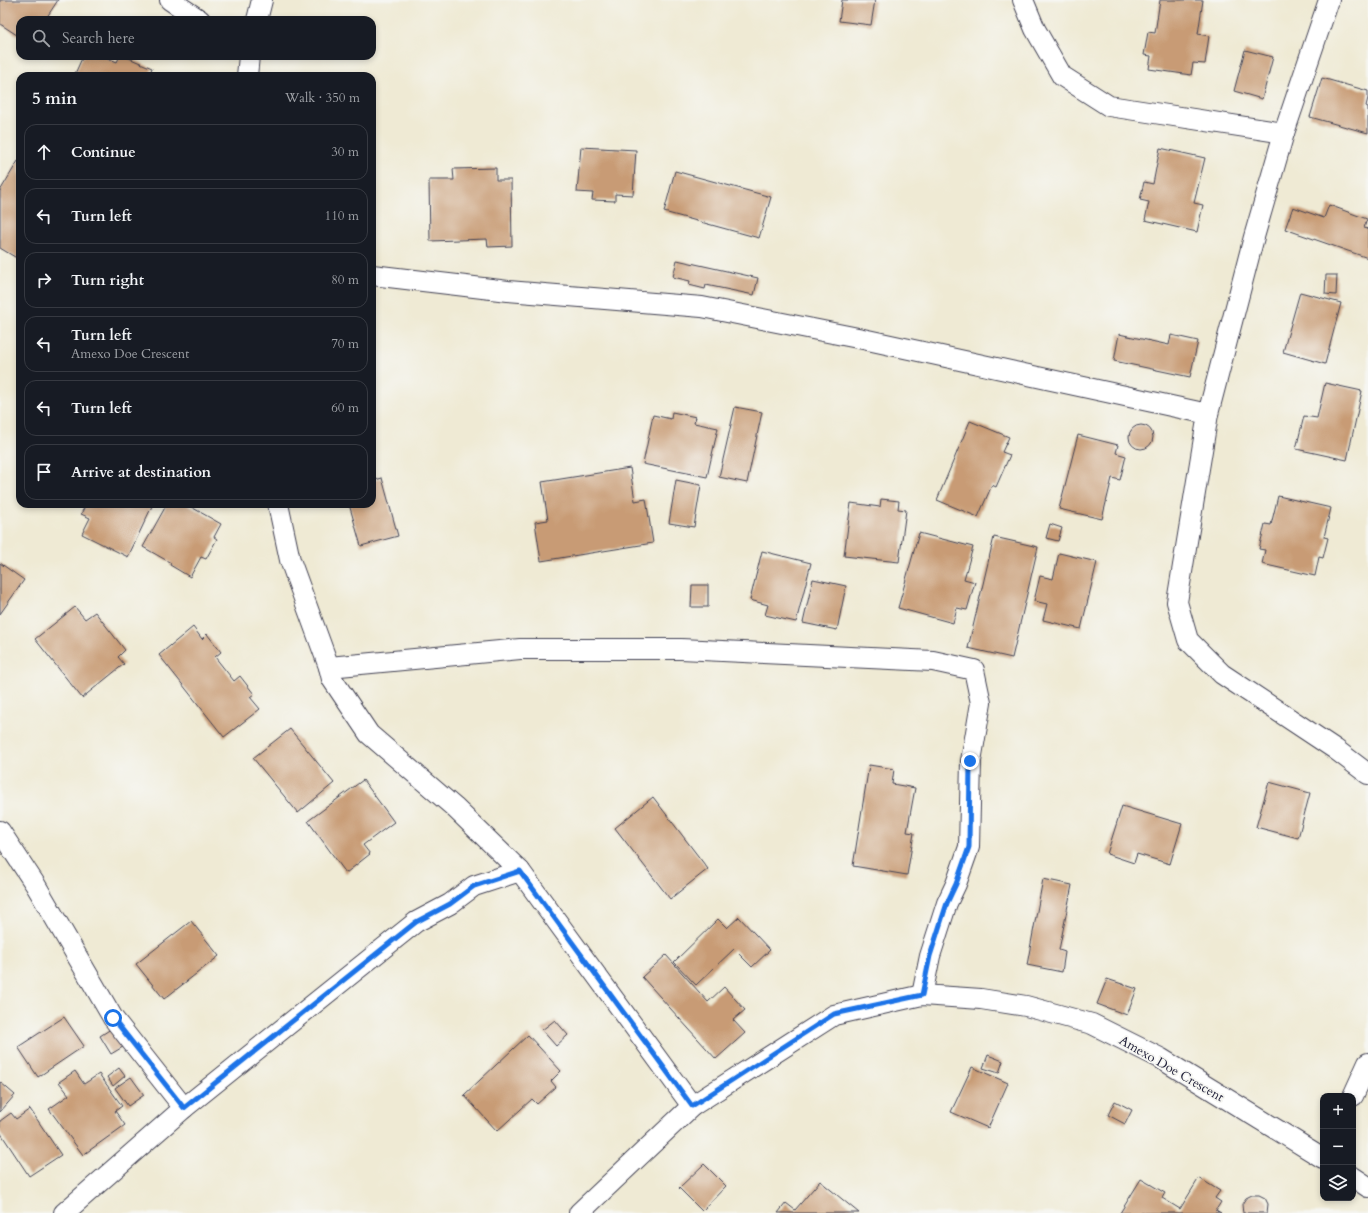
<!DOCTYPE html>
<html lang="en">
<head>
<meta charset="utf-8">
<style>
	body { margin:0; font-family:Cardo,serif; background:#242831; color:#f1f3f6 }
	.controls { position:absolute; right:12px; bottom:12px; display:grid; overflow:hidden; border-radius:8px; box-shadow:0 2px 6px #0003 }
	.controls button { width:36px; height:36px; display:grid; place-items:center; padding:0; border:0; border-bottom:1px solid #363941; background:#171b24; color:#f1f3f6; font:20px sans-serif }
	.stop { position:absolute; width:12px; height:12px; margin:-9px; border:3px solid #1a73e8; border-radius:50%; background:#fff }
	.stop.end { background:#1a73e8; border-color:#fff; box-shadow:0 1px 4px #0008 }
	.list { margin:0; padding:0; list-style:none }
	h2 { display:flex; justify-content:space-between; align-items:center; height:52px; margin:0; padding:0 16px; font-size:17px }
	h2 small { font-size:13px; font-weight:400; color:#9ea1a6 }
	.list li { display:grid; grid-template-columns:26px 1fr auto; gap:12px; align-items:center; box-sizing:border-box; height:56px; margin:0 8px 8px; padding:0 8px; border:1px solid #363941; border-radius:12px }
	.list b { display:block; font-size:15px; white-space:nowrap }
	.list p { margin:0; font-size:13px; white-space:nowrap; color:#9ea1a6 }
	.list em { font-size:13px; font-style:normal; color:#9ea1a6 }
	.icon { flex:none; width:22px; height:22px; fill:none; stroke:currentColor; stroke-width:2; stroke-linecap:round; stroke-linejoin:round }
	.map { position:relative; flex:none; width:1368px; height:1213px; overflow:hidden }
	.search { position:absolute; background:#171b24; box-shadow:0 2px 6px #0003; left:16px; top:16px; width:360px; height:44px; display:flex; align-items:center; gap:10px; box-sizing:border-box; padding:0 14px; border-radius:12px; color:#9ea1a6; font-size:15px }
	.panel { position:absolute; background:#171b24; box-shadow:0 2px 6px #0003; left:16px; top:72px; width:360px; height:436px; border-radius:12px }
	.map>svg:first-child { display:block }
	.building { fill:#c89b75 }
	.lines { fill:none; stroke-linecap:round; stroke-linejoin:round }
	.minor-casing { stroke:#414052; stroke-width:22 }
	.minor { stroke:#fff; stroke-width:20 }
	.route { stroke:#1a73e8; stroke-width:5 }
	.labels { text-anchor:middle; stroke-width:3.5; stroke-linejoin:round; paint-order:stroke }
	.street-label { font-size:13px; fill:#22223b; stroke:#f6f6f2 }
</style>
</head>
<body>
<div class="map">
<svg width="1368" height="1213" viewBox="0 0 1368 1213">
	<rect width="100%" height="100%" fill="#f6f6f2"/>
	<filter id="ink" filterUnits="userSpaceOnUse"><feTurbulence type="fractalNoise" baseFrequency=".025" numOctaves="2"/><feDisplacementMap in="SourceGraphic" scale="8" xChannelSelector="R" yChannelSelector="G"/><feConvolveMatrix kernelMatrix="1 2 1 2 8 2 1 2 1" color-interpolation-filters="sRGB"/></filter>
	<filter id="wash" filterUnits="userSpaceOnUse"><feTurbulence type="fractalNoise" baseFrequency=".012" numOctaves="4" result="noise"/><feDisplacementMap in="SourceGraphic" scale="16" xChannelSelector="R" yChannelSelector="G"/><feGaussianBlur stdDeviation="0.9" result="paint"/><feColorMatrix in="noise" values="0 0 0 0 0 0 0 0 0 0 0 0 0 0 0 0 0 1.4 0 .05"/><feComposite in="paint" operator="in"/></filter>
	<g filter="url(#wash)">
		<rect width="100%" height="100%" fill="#efead4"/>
		<g id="blocks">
			<g class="building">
				<polygon points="0,0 58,0 45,20 20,20 20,37 0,24"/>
				<polygon points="842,0 875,0 871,25 839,21"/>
				<polygon points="1160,0 1203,0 1198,34 1209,36 1205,64 1193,63 1191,75 1149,69 1151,56 1144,55 1148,32 1155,33"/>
				<polygon points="1245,50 1273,57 1262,99 1234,91"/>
				<polygon points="83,56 103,56 117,62 120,56 124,56 152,68 149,76 74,76"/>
				<polygon points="1322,78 1368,91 1368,98 1366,106 1368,107 1368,133 1310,117"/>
				<polygon points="581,147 636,150 633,195 615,194 615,201 592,200 593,193 577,192"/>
				<polygon points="1160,148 1205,158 1194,203 1203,205 1197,232 1145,220 1149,202 1140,200 1144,182 1153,184"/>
				<polygon points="18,161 20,162 20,260 0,248 0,191"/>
				<polygon points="496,168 496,180 511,180 512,246 488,247 487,239 430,241 429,180 454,180 453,169"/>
				<polygon points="675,171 771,197 759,238 664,212"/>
				<polygon points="1329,205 1367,219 1364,228 1368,229 1368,258 1285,229 1293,207 1324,218"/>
				<polygon points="677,260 758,278 754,295 706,285 705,289 689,285 690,281 673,277"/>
				<polygon points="1326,275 1337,275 1336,295 1325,294"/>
				<polygon points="1300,292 1341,303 1325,364 1283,352"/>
				<polygon points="1119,334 1169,345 1171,335 1198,341 1190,377 1114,361"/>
				<polygon points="1325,383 1362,391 1347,460 1296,449 1304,416 1317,418"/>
				<polygon points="735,407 762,412 747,483 719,477"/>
				<polygon points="672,412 696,417 694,423 718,428 707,477 643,464 653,415 671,419"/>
				<polygon points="970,421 1009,437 1002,452 1010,455 996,487 992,485 978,517 937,500"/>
				<circle cx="1141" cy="437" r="12"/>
				<polygon points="1078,435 1118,445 1116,453 1126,456 1120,480 1112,478 1102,519 1059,509"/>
				<polygon points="630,468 635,501 646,499 653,543 541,561 535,522 548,520 542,482"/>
				<polygon points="382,478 398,536 361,546 349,504 372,504 372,481"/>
				<polygon points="676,480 701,485 694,527 669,523"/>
				<polygon points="1278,496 1331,508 1324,537 1328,538 1323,558 1319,557 1315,576 1262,564 1265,550 1259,549 1265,524 1271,525"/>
				<polygon points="881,499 899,501 898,509 906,510 899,562 844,556 851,503 880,507"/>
				<polygon points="86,504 153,504 128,557 82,534 90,518 81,514"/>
				<polygon points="167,504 186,504 221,524 214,537 217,539 206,559 201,557 190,577 170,565 171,563 143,547"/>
				<polygon points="1050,524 1062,528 1058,541 1046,538"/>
				<polygon points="919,533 973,547 964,579 975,582 967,610 957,608 953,623 898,608"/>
				<polygon points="994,537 1038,547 1012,658 968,648"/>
				<polygon points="762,551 811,563 796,622 765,615 768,605 750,600"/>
				<polygon points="1059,553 1097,562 1081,629 1043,620 1047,604 1034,601 1040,576 1053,579"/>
				<polygon points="0,563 24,580 0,614"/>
				<polygon points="813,579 846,586 837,630 803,623"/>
				<polygon points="692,585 708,585 708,607 691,607"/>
				<polygon points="75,607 85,619 95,612 125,650 118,657 124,664 82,698 35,639"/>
				<polygon points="193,627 202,639 207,634 221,652 215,657 234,681 240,676 254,694 250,697 260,709 224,737 159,655"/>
				<polygon points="290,729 334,783 298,813 253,758"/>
				<polygon points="869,765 894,769 892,784 915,788 907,832 914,833 907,875 853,866"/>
				<polygon points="363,780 394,822 363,845 370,854 346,873 308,821"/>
				<polygon points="1269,782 1310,793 1298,838 1256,827"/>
				<polygon points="653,797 708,869 670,899 615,828"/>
				<polygon points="1122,806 1182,824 1170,864 1137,854 1134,863 1107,854"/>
				<polygon points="1043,879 1072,885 1059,950 1065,952 1062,972 1027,965"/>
				<polygon points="739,917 770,950 752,967 734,949 696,985 674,962 718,919 727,928"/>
				<polygon points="191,921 219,956 164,999 136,964"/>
				<polygon points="666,955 708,1002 724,987 745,1010 733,1020 745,1033 716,1059 642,977"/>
				<polygon points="1107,979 1137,989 1127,1015 1097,1004"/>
				<polygon points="64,1017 84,1046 38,1077 18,1047"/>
				<polygon points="555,1020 568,1035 556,1046 542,1030"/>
				<polygon points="114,1027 126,1045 111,1054 100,1036"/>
				<polygon points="528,1035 561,1071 551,1081 556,1087 537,1104 532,1099 497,1131 464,1095"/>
				<polygon points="988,1055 1003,1061 999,1073 983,1068"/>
				<polygon points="972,1067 1008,1083 988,1128 951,1112"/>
				<polygon points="119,1068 125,1076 113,1086 107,1077"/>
				<polygon points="75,1071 84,1084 99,1074 122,1106 115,1111 125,1125 83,1155 49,1109 69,1095 59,1082"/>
				<polygon points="131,1077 144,1095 128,1106 115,1088"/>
				<polygon points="0,1082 15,1095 0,1112"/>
				<polygon points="1115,1101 1132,1110 1125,1124 1108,1115"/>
				<polygon points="30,1109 61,1155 29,1176 0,1132 0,1121 11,1113 16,1119"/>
				<polygon points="704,1164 726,1186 702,1211 679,1188"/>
				<polygon points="1199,1178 1220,1191 1215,1198 1221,1202 1216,1210 1221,1213 1120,1213 1141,1179 1165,1193 1162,1198 1180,1209"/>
				<polygon points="820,1181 859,1213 778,1213 786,1203 795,1210"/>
				<polygon points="1252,1195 1259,1195 1265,1198 1268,1204 1267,1213 1243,1213 1242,1204 1246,1198"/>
			</g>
		</g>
	</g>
	<g filter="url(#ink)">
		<use href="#blocks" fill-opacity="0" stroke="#414052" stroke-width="1"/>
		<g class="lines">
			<defs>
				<g id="minor">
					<polyline points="170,0 200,20"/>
					<polyline points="1023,0 1035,29 1062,76 1109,106 1284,133"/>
					<polyline points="1329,0 1284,133 1254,237 1208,414 1177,602 1188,640 1222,674 1335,749 1368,774"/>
					<polyline points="257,20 262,0"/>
					<polyline points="247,76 249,56"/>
					<polyline points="372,275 508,291 702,307 863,339 1208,414"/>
					<polyline points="278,504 290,560 329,667 332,679 369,734 454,807 520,871 692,1106"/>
					<polyline points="329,667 520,649 681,649 933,661 974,670 981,703 971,761 969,847 956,884 947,903 930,956 922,995"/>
					<polyline points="0,831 35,884 113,1018 184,1108"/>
					<polyline points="1353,1096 1368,1063"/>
					<polyline points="1353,1177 1368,1187"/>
					<polyline points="64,1213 184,1108 416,922 450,904 474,886 520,871"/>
					<polyline points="579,1213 692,1106 834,1015 922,995 981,999 1026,1006 1092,1024 1160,1058 1323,1158"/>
				</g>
			</defs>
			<use href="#minor" class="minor-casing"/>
			<use href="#minor" class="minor"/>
		</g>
	</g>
	<g class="lines" filter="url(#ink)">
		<polyline class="route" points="113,1018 184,1108 416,922 450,904 474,886 520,871 692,1106 834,1014 922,995 930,956 947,903 956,884 969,847 970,761"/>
	</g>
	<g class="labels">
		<g class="street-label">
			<text transform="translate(1172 1068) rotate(30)" y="5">Amexo Doe Crescent</text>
		</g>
	</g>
</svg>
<div class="controls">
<button>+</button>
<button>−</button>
<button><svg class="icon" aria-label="layers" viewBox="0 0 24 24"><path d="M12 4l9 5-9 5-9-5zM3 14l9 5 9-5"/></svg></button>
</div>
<div class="stop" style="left:113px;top:1018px"></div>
<div class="stop end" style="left:970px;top:761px"></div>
<div class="search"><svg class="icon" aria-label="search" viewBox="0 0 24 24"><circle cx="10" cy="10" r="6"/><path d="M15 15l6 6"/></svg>Search here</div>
<section class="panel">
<h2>5 min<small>Walk · 350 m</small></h2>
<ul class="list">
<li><svg class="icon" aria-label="ahead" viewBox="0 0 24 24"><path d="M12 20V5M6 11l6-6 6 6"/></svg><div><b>Continue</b></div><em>30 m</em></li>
<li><svg class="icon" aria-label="left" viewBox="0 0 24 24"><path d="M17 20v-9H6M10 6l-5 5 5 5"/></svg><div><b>Turn left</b></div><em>110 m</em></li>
<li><svg class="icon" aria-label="right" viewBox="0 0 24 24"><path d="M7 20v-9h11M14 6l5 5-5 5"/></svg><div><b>Turn right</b></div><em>80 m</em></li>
<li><svg class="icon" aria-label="left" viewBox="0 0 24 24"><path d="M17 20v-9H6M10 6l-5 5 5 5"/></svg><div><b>Turn left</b><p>Amexo Doe Crescent</p></div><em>70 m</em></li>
<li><svg class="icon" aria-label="left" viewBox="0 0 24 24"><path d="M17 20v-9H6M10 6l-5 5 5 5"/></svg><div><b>Turn left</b></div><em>60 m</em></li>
<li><svg class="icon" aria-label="arrive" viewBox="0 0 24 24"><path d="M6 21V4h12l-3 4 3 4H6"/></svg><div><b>Arrive at destination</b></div></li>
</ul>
</section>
</div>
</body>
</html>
